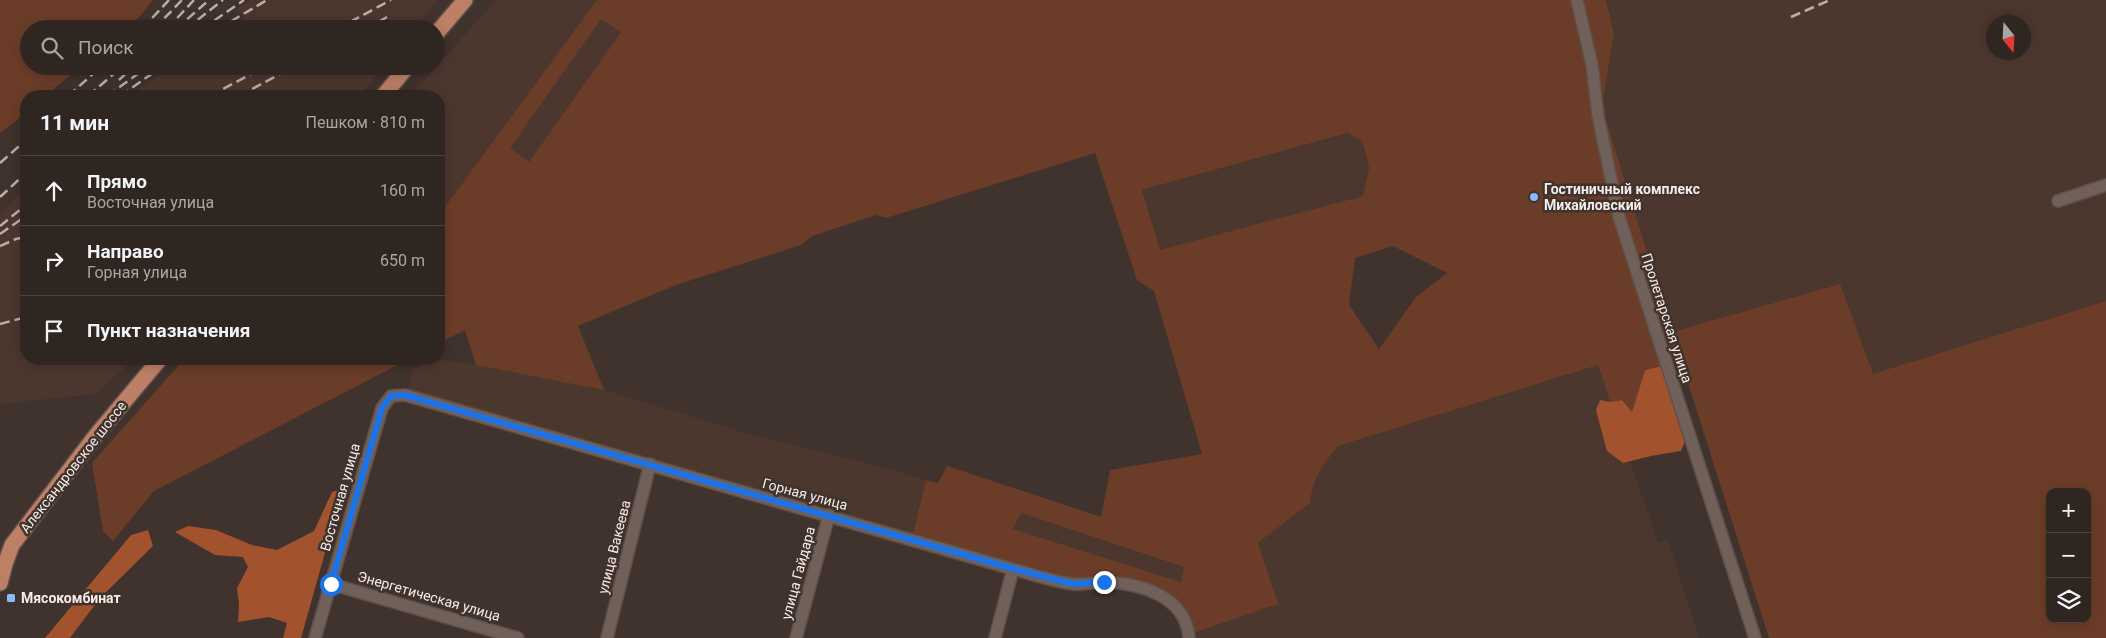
<!DOCTYPE html>
<html lang="ru">
<head>
<meta charset="utf-8">
<style>
	body { margin:0; font-family:Roboto,sans-serif; background:#3c322e; color:#f1f3f6 }
	.controls { position:absolute; right:15px; bottom:15px; display:grid; overflow:hidden; border-radius:10px; box-shadow:0 2px 12px #0003 }
	.controls button { width:45px; height:45px; display:grid; place-items:center; padding:0; border:0; border-bottom:1px solid #4b433f; background:#302621; color:#f1f3f6; font:25px sans-serif }
	.compass { position:absolute; left:1986px; top:15px; width:45px; height:45px; border-radius:50%; background:#302621; box-shadow:0 2px 12px #0003; rotate:162deg }
	.stop { position:absolute; width:15px; height:15px; margin:-11px; border:4px solid #1a73e8; border-radius:50%; background:#fff }
	.stop.end { background:#1a73e8; border-color:#fff; box-shadow:0 1px 5px #0008 }
	.list { margin:0; padding:0; list-style:none }
	h2 { display:flex; justify-content:space-between; align-items:center; height:65px; margin:0; padding:0 20px; font-size:21px }
	h2 small { font-size:16px; font-weight:400; color:#a8a5a5 }
	.list li { display:grid; grid-template-columns:32px 1fr auto; gap:15px; align-items:center; box-sizing:border-box; height:70px; padding:0 20px; border-top:1px solid #4b433f }
	.list b { display:block; font-size:19px; white-space:nowrap }
	.list p { margin:0; font-size:16px; white-space:nowrap; color:#a8a5a5 }
	.list em { font-size:16px; font-style:normal; color:#a8a5a5 }
	.icon { flex:none; width:28px; height:28px; fill:none; stroke:currentColor; stroke-width:2; stroke-linecap:round; stroke-linejoin:round }
	.map { position:relative; flex:none; width:2106px; height:638px; overflow:hidden }
	.search { position:absolute; background:#302621; box-shadow:0 2px 12px #0003; left:20px; top:20px; width:425px; height:55px; display:flex; align-items:center; gap:12px; box-sizing:border-box; padding:0 18px; border-radius:28px; color:#a8a5a5; font-size:19px }
	.panel { position:absolute; background:#302621; box-shadow:0 2px 12px #0003; left:20px; top:90px; width:425px; height:275px; border-radius:20px }
	.map>svg:first-child { display:block }
	.built { fill:#4c372e; fill-rule:evenodd }
	.green { fill:#6b3d28; fill-rule:evenodd }
	.forest { fill:#a2522d }
	.lines { fill:none; stroke-linecap:round; stroke-linejoin:round }
	.minor-casing { stroke:#5d504b; stroke-width:14 }
	.major-casing { stroke:#5d504b; stroke-width:18 }
	.minor { stroke:#706059; stroke-width:11 }
	.major { stroke:#bd8066; stroke-width:15 }
	.rail { stroke:#baafaa; stroke-width:2.5; stroke-dasharray:10 5; stroke-linecap:butt }
	.route { stroke:#1a73e8; stroke-width:6 }
	.poi-dot { fill:#87bbfb; stroke:#40322c; stroke-width:2 }
	.labels { text-anchor:middle; stroke-width:5; stroke-linejoin:round; paint-order:stroke }
	.poi-label { font-size:14px; font-weight:bold; fill:#f5ebe7; stroke:#40322c; text-anchor:start }
	.street-label { font-size:14px; fill:#f5ebe7; stroke:#40322c }
</style>
</head>
<body>
<div class="map">
<svg width="2106" height="638" viewBox="0 0 2106 638">
	<rect width="100%" height="100%" fill="#40322c"/>
	<g class="built">
		<polygon points="251,0 437,0 414,29 227,29 244,19 237,8"/>
		<polygon points="496,0 597,0 439,215 439,96 410,96"/>
		<path d="M1606,0h500v301l-233,74 -34,-91 -167,49 -70,-226 12,-74zM1994,22h30v30h-30z"/>
		<polygon points="601,18 621,32 529,162 509,148"/>
		<polygon points="170,66 384,66 359,96 131,96"/>
		<polygon points="1349,133 1363,142 1369,168 1363,196 1160,251 1142,190"/>
		<polygon points="26,188 26,359 135,359 95,394 0,404 0,215"/>
		<polygon points="436,359 476,365 604,390 756,436 864,462 926,480 913,533 409,389 413,369"/>
		<polygon points="1598,365 1658,543 1668,540 1699,638 1194,638 1193,633 1277,604 1258,543 1310,503 1312,484 1326,460 1338,446"/>
		<polygon points="1021,513 1184,567 1181,583 1013,529"/>
	</g>
	<g class="green">
		<polygon points="0,0 153,0 140,16 125,29 29,29 29,66 81,66 45,96 26,96 26,113 0,133"/>
		<path d="M597,0h1009l8,33 -12,74 70,225 168,-48 33,90 233,-73v337h-337l-88,-277 -36,9 -13,43 -10,-13 -12,2 -12,-37 -260,81c-16,20 -25,31 -28,57l-52,40 20,61 -85,29 -8,-21 -31,-27 -39,-10 -32,4 -19,-3 -151,-43 13,-53 12,3 9,-17 154,51 9,-47 92,-16 -48,-163 -17,-11 -42,-127 -209,65 -10,-3 -64,21 -11,9 -128,41 -95,40 26,64 -128,-25 -11,-35 -26,13v-128zM601,19l20,13 -92,130 -19,-14zM1348,133l15,9 6,26 -6,28 -203,54 -18,-60zM1393,246l54,27 -31,24 -37,52 -30,-44 6,-47zM2050,492h37v127h-37zM1021,513l163,54 -3,15 -168,-53z"/>
		<polygon points="184,359 409,359 154,491 113,541 103,531 92,463"/>
	</g>
	<g class="forest">
		<polygon points="1662,366 1685,441 1681,451 1651,456 1623,463 1607,451 1596,410 1600,400 1610,402 1622,400 1632,412 1645,370"/>
		<polygon points="343,489 301,638 283,638 287,623 269,617 238,622 239,603 237,588 248,567 243,557 215,555 175,532 188,526 216,530 252,545 277,550 314,531 332,492"/>
		<polygon points="148,530 153,546 100,598 70,638 45,638 131,535"/>
	</g>
	<g class="lines">
		<defs>
			<g id="minor">
				<polyline points="1577,0 1592,65 1598,116 1619,217 1755,638"/>
				<polyline points="2058,201 2106,185"/>
				<polyline points="331,584 518,638"/>
				<path d="M315,638l67,-230 9,-12 14,-1 608,174c20,5 41,13 61,15 10,1 20,-2 30,-2 36,1 82,14 85,56"/>
				<polyline points="607,638 650,464"/>
				<polyline points="796,638 829,515"/>
				<polyline points="995,638 1013,569"/>
			</g>
			<g id="major">
				<polyline points="436,34 465,0"/>
				<polyline points="383,96 408,66"/>
				<polyline points="0,583 5,564 12,545 97,434 160,359"/>
			</g>
		</defs>
		<use href="#minor" class="minor-casing"/>
		<use href="#major" class="major-casing"/>
		<use href="#minor" class="minor"/>
		<use href="#major" class="major"/>
		<g class="rail">
			<polyline points="1791,17 1830,0"/>
			<polyline points="142,29 169,0"/>
			<polyline points="154,29 182,0"/>
			<polyline points="167,29 194,0"/>
			<polyline points="176,29 209,0"/>
			<polyline points="186,29 223,0"/>
			<polyline points="202,29 244,0"/>
			<polyline points="218,29 267,0"/>
			<polyline points="337,29 391,0"/>
			<polyline points="366,29 387,17"/>
			<polyline points="119,80 134,66"/>
			<polyline points="68,96 102,66"/>
			<polyline points="88,96 123,66"/>
			<polyline points="107,96 149,66"/>
			<polyline points="120,96 163,66"/>
			<polyline points="210,96 266,66"/>
			<polyline points="239,96 295,66"/>
			<polyline points="0,163 26,140"/>
			<polyline points="0,197 26,173"/>
			<polyline points="0,226 26,205"/>
			<polyline points="0,234 26,216"/>
			<polyline points="0,246 16,239 26,237"/>
			<polyline points="0,324 26,317"/>
		</g>
	</g>
	<g class="lines">
		<polyline class="route" points="331,584 382,408 391,396 405,395 1014,569 1073,584 1104,582"/>
	</g>
	<g class="poi-dot">
		<circle cx="1534" cy="197" r="5"/>
		<rect x="6" y="593" width="10" height="10" rx="2.5"/>
	</g>
	<g class="labels">
		<g class="poi-label">
			<text x="1544" y="194">Гостиничный комплекс<tspan x="1544" dy="16">Михайловский</tspan></text>
			<text x="21" y="603">Мясокомбинат</text>
		</g>
		<g class="street-label">
			<text transform="translate(1667 318) rotate(72)" y="5">Пролетарская улица</text>
			<text transform="translate(73 467) rotate(-52)" y="5">Александровское шоссе</text>
			<text transform="translate(805 494) rotate(15)" y="5">Горная улица</text>
			<text transform="translate(340 497) rotate(-74)" y="5">Восточная улица</text>
			<text transform="translate(614 547) rotate(-76)" y="5">улица Вакеева</text>
			<text transform="translate(798 573) rotate(-75)" y="5">улица Гайдара</text>
			<text transform="translate(429 596) rotate(16)" y="5">Энергетическая улица</text>
		</g>
	</g>
</svg>
<div class="controls">
<button>+</button>
<button>−</button>
<button><svg class="icon" aria-label="layers" viewBox="0 0 24 24"><path d="M12 4l9 5-9 5-9-5zM3 14l9 5 9-5"/></svg></button>
</div>
<svg class="compass" viewBox="-18 -18 36 36"><path d="M0-13l5 13h-10z" fill="#e53935"/><path d="M0 13l5-13h-10z" fill="#a8a5a5"/></svg>
<div class="stop" style="left:331px;top:584px"></div>
<div class="stop end" style="left:1104px;top:582px"></div>
<div class="search"><svg class="icon" aria-label="search" viewBox="0 0 24 24"><circle cx="10" cy="10" r="6"/><path d="M15 15l6 6"/></svg>Поиск</div>
<section class="panel">
<h2>11 мин<small>Пешком · 810 m</small></h2>
<ul class="list">
<li><svg class="icon" aria-label="ahead" viewBox="0 0 24 24"><path d="M12 20V5M6 11l6-6 6 6"/></svg><div><b>Прямо</b><p>Восточная улица</p></div><em>160 m</em></li>
<li><svg class="icon" aria-label="right" viewBox="0 0 24 24"><path d="M7 20v-9h11M14 6l5 5-5 5"/></svg><div><b>Направо</b><p>Горная улица</p></div><em>650 m</em></li>
<li><svg class="icon" aria-label="arrive" viewBox="0 0 24 24"><path d="M6 21V4h12l-3 4 3 4H6"/></svg><div><b>Пункт назначения</b></div></li>
</ul>
</section>
</div>
</body>
</html>
